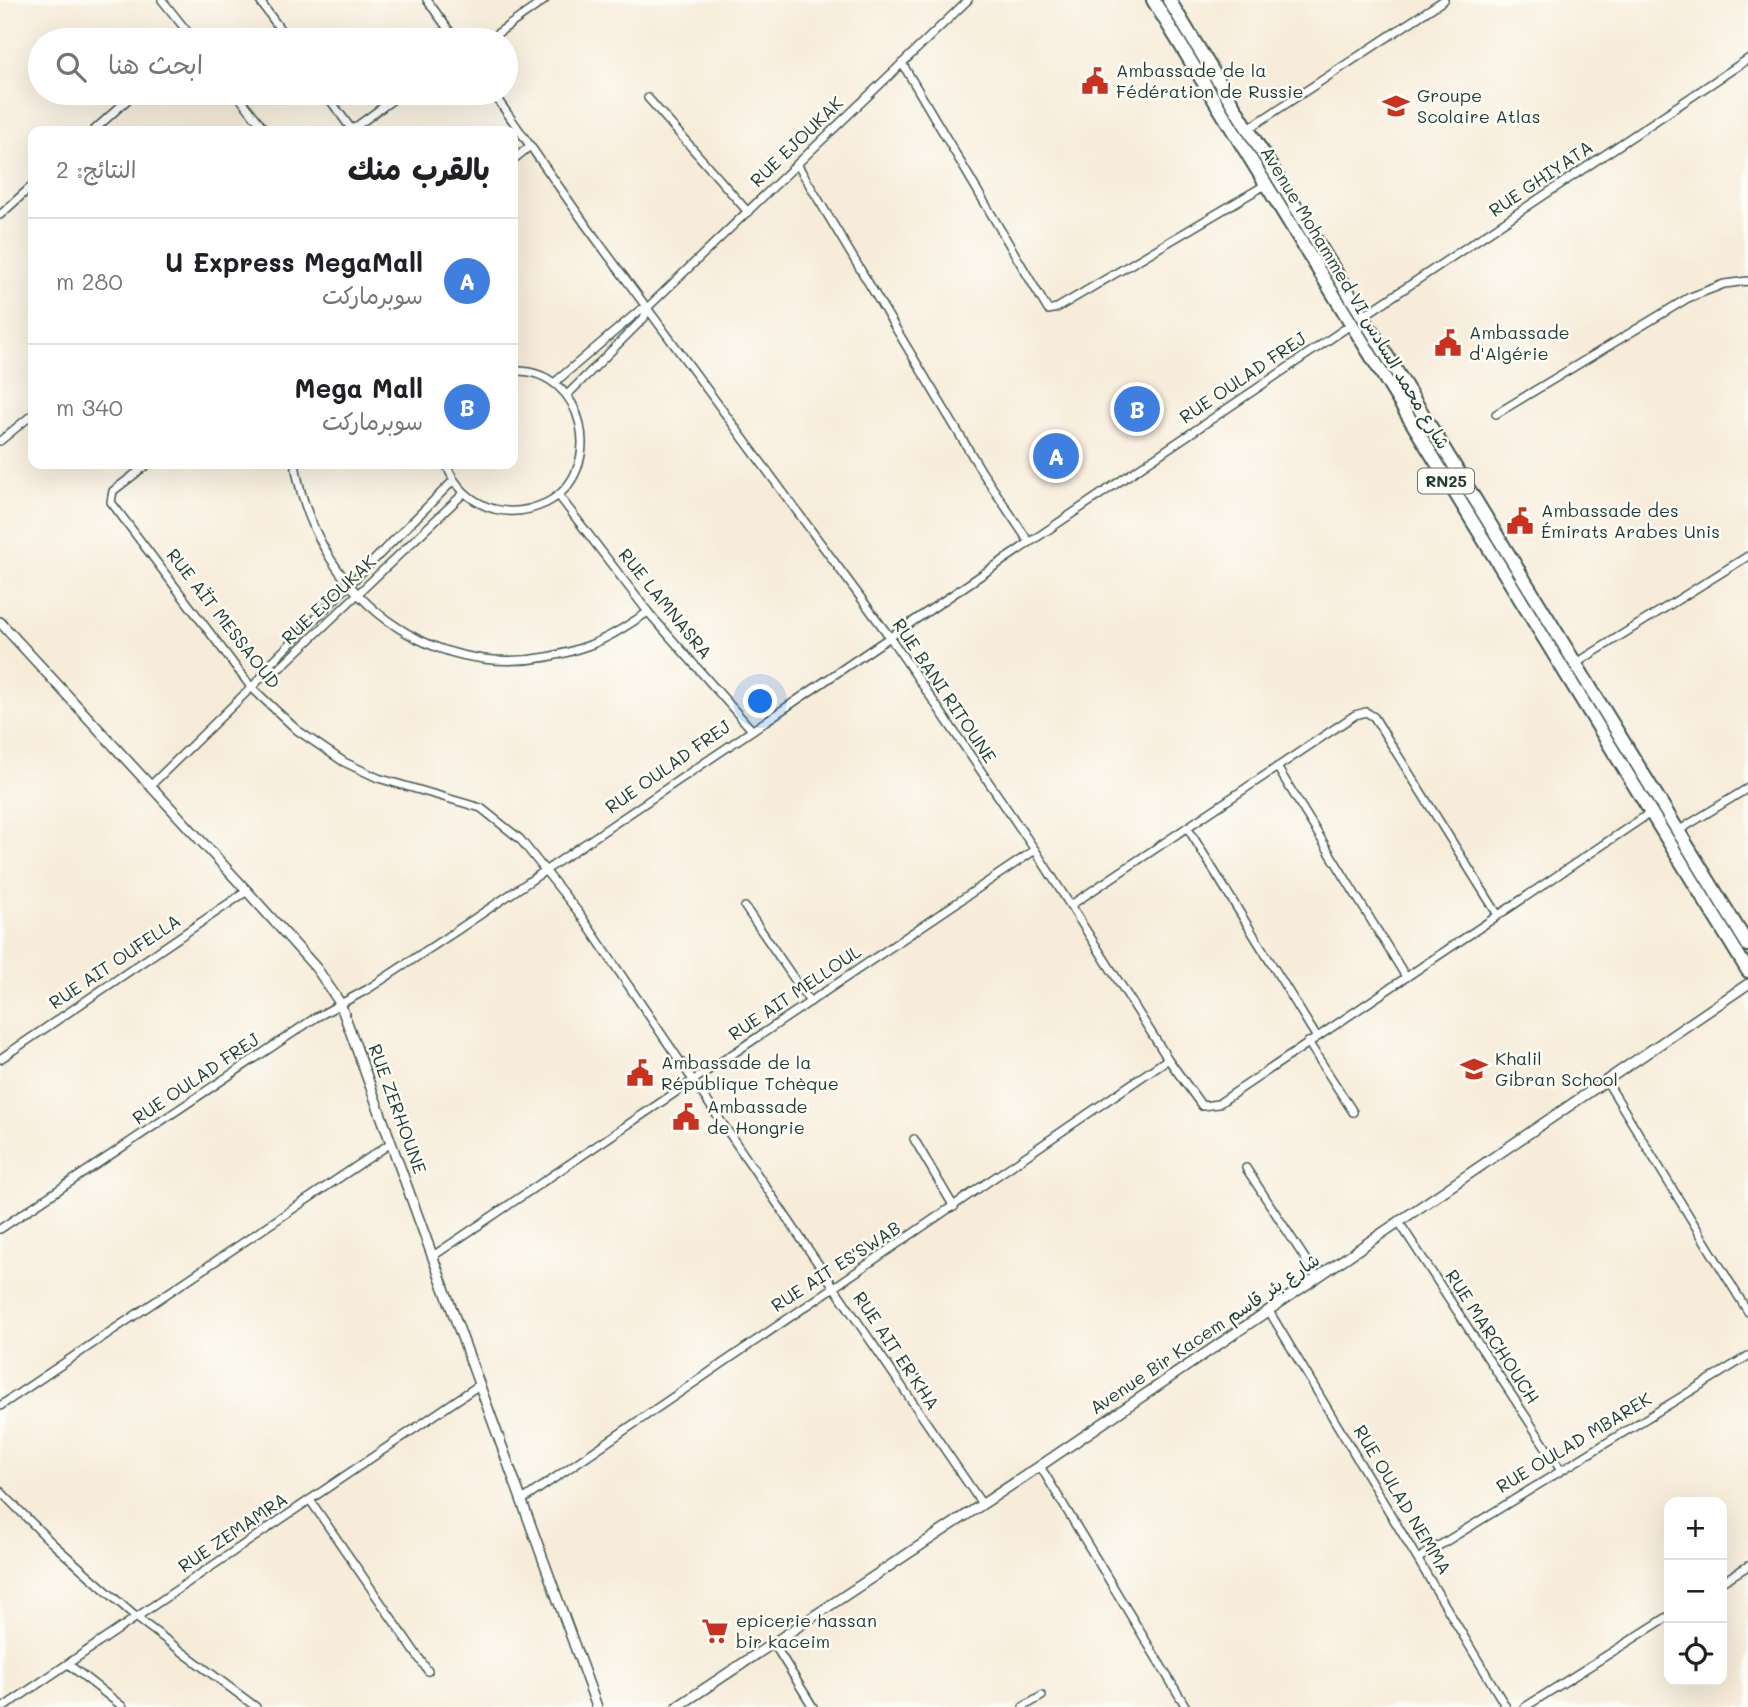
<!DOCTYPE html>
<html lang="ar">
<head>
<meta charset="utf-8">
<style>
	body { margin:0; font-family:Mali,"Playpen Sans Arabic",sans-serif; background:#f2f2f2; color:#202124; direction:rtl }
	.controls { position:absolute; right:21px; bottom:21px; display:grid; overflow:hidden; border-radius:14px; box-shadow:0 7px 28px #0002 }
	.controls button { width:63px; height:63px; display:grid; place-items:center; padding:0; border:0; border-bottom:2px solid #e0e0e0; background:#fff; color:#202124; font:35px sans-serif }
	.you { position:absolute; left:761px; top:702px; width:24px; height:24px; margin:-18px; border:5px solid #fff; border-radius:50%; background:#1a73e8; box-shadow:0 0 0 10px #1a73e833 }
	.badge { display:grid; place-items:center; width:46px; height:46px; border-radius:50%; background:#ea580c; color:#fff; font-size:23px; font-weight:700 }
	.pin { position:absolute; translate:-50% -50%; border:4px solid #fff; box-shadow:0 2px 7px #0006 }
	.list { margin:0; padding:0; list-style:none }
	h2 { display:flex; justify-content:space-between; align-items:center; height:91px; margin:0; padding:0 28px; font-size:30px }
	h2 small { font-size:23px; font-weight:400; color:#757577 }
	.list li { display:grid; grid-template-columns:46px 1fr auto; gap:21px; align-items:center; box-sizing:border-box; height:126px; padding:0 28px; border-top:2px solid #e0e0e0 }
	.list b { display:block; font-size:26px; white-space:nowrap }
	.list p { margin:0; font-size:23px; white-space:nowrap; color:#757577 }
	.list em { font-size:23px; font-style:normal; color:#757577 }
	.icon { flex:none; width:38px; height:38px; fill:none; stroke:currentColor; stroke-width:2; stroke-linecap:round; stroke-linejoin:round }
	.map { position:relative; flex:none; width:1748px; height:1707px; overflow:hidden; direction:ltr }
	.search { position:absolute; background:#fff; box-shadow:0 7px 28px #0002; left:28px; top:28px; width:490px; height:77px; display:flex; align-items:center; gap:18px; box-sizing:border-box; padding:0 24px; border-radius:38px; color:#757577; font-size:26px }
	.panel { position:absolute; background:#fff; box-shadow:0 7px 28px #0002; left:28px; top:126px; width:490px; height:343px; border-radius:14px; direction:rtl }
	.map>svg:first-child { display:block }
	.lines { fill:none; stroke-linecap:round; stroke-linejoin:round }
	.minor-casing { stroke:#3f574d; stroke-width:10 }
	.tertiary-casing { stroke:#3f574d; stroke-width:12 }
	.primary-casing { stroke:#3f574d; stroke-width:16 }
	.minor { stroke:#fff; stroke-width:7 }
	.tertiary { stroke:#fff; stroke-width:9 }
	.primary { stroke:#fff; stroke-width:12 }
	.labels { text-anchor:middle; stroke-width:5; stroke-linejoin:round; paint-order:stroke }
	.shield { fill:#fdfcf7; stroke:#62766e; stroke-width:2 }
	.shield-label { font-size:16px; font-weight:bold; fill:#1f3d34 }
	.poi-label { font-size:18px; fill:#1f3d34; stroke:#fdfcf7; text-anchor:start }
	.street-label { font-size:18px; fill:#1f3d34; stroke:#fdfcf7 }
</style>
</head>
<body>
<div class="map">
<svg width="1748" height="1707" viewBox="0 0 1748 1707">
	<rect width="100%" height="100%" fill="#fdfcf7"/>
	<filter id="ink" filterUnits="userSpaceOnUse"><feTurbulence type="fractalNoise" baseFrequency=".0143" numOctaves="2"/><feDisplacementMap in="SourceGraphic" scale="14" xChannelSelector="R" yChannelSelector="G"/><feConvolveMatrix kernelMatrix="1 2 1 2 8 2 1 2 1" color-interpolation-filters="sRGB"/></filter>
	<filter id="wash" filterUnits="userSpaceOnUse"><feTurbulence type="fractalNoise" baseFrequency=".00686" numOctaves="4" result="noise"/><feDisplacementMap in="SourceGraphic" scale="28" xChannelSelector="R" yChannelSelector="G"/><feGaussianBlur stdDeviation="1.57" result="paint"/><feColorMatrix in="noise" values="0 0 0 0 0 0 0 0 0 0 0 0 0 0 0 0 0 1.4 0 .05"/><feComposite in="paint" operator="in"/></filter>
	<g filter="url(#wash)">
		<rect width="100%" height="100%" fill="#f7ecd9"/>
	</g>
	<g filter="url(#ink)">
		<g class="lines">
			<defs>
				<g id="minor">
					<polyline points="162,0 194,40"/>
					<polyline points="259,0 288,40"/>
					<polyline points="427,0 456,40"/>
					<polyline points="488,40 545,0"/>
					<polyline points="902,63 1048,310 1057,308 1265,185"/>
					<polyline points="236,93 266,131"/>
					<polyline points="325,93 352,130"/>
					<polyline points="493,93 588,228 889,636 1035,850 1168,1059 1202,1106 1218,1104 1650,813"/>
					<polyline points="648,98 748,212"/>
					<polyline points="1248,129 1444,0"/>
					<polyline points="93,131 135,93"/>
					<polyline points="350,131 402,93"/>
					<polyline points="513,160 530,146"/>
					<polyline points="797,164 982,472 1029,542"/>
					<polyline points="0,215 33,185"/>
					<polyline points="1362,317 1748,59"/>
					<polyline points="554,383 640,310 648,307 968,0"/>
					<polyline points="567,395 644,318 648,307"/>
					<polyline points="1496,414 1688,298 1724,284 1748,281"/>
					<polyline points="0,441 33,414"/>
					<polyline points="148,464 113,491 111,502 251,687 297,730 344,762 378,778 481,808 520,839 579,913 982,1504"/>
					<path d="M295,464c23,140 152,234 292,182 22,-8 41,-21 61,-34"/>
					<path d="M446,464c9,23 24,38 48,45 19,5 35,2 52,-6 62,-31 39,-136 -33,-132"/>
					<polyline points="559,496 648,612 751,729"/>
					<polyline points="1575,664 1748,556"/>
					<polyline points="261,678 281,667 464,493"/>
					<polyline points="1277,767 1406,977"/>
					<polyline points="150,786 260,679 268,666 453,481"/>
					<polyline points="1187,827 1316,1036"/>
					<polyline points="1678,831 1748,788"/>
					<polyline points="1071,905 1355,715 1366,712 1374,717 1498,915"/>
					<polyline points="745,907 810,1002"/>
					<polyline points="1308,1042 1353,1112"/>
					<polyline points="0,1059 247,891"/>
					<polyline points="1607,1082 1748,1312"/>
					<polyline points="914,1139 954,1207"/>
					<polyline points="1246,1168 1317,1277"/>
					<polyline points="1399,1222 1560,1469"/>
					<polyline points="0,1229 315,1018 368,989 459,929 1352,324"/>
					<polyline points="433,1256 1035,850"/>
					<polyline points="1269,1311 1506,1707"/>
					<polyline points="0,1406 391,1143"/>
					<polyline points="1040,1466 1186,1707"/>
					<polyline points="0,1491 52,1543 137,1618 256,1707"/>
					<polyline points="310,1500 428,1671"/>
					<polyline points="521,1501 1168,1059"/>
					<polyline points="1419,1558 1748,1356"/>
					<polyline points="1722,1582 1748,1566"/>
					<polyline points="774,1644 813,1707"/>
					<polyline points="68,1664 123,1707"/>
					<polyline points="4,1707 479,1385"/>
					<polyline points="1023,1707 1042,1696"/>
					<polyline points="1525,1707 1669,1616"/>
				</g>
				<g id="tertiary">
					<polyline points="0,622 247,891 317,969 340,1003 597,1707"/>
					<polyline points="677,1707 1040,1466 1748,984"/>
				</g>
				<g id="primary">
					<polyline points="1153,0 1748,971"/>
					<polyline points="1169,0 1748,945"/>
				</g>
			</defs>
			<use href="#minor" class="minor-casing"/>
			<use href="#tertiary" class="tertiary-casing"/>
			<use href="#primary" class="primary-casing"/>
			<use href="#minor" class="minor"/>
			<use href="#tertiary" class="tertiary"/>
			<use href="#primary" class="primary"/>
		</g>
	</g>
	<defs>
		<symbol id="civic-bare" viewBox="-9 -9 18 18"><path d="M-.6-6.5H3V-4.5H.6V-3L4-1V1h2V6H-6V1h2V-1L-.6-3ZM-1.2 2.5V6h2.4V2.5Z" fill="#c8321e" stroke="#fdfcf7" stroke-width="2.5" paint-order="stroke"/></symbol>
		<symbol id="school-bare" viewBox="-9 -9 18 18"><path d="M0-5L7-2L0 1L-7-2ZM-4 1L0 2.5L4 1V4Q0 6-4 4Z" fill="#c8321e" stroke="#fdfcf7" stroke-width="2.5" paint-order="stroke"/></symbol>
		<symbol id="supermarket-bare" viewBox="-9 -9 18 18"><path d="M-6-5.5h2.5l.6 2H6L4.5 2H-2.5L-4.4-4H-6ZM-1.5 3.2a1.3 1.3 0 1 0 .1 0ZM3 3.2a1.3 1.3 0 1 0 .1 0Z" fill="#c8321e" stroke="#fdfcf7" stroke-width="2.5" paint-order="stroke"/></symbol>
	</defs>
	<g fill-rule="evenodd">
		<use href="#civic-bare" x="1076" y="62" width="38" height="38"/>
		<use href="#school-bare" x="1377" y="87" width="38" height="38"/>
		<use href="#civic-bare" x="1429" y="324" width="38" height="38"/>
		<use href="#civic-bare" x="1501" y="502" width="38" height="38"/>
		<use href="#school-bare" x="1455" y="1050" width="38" height="38"/>
		<use href="#civic-bare" x="621" y="1054" width="38" height="38"/>
		<use href="#civic-bare" x="667" y="1098" width="38" height="38"/>
		<use href="#supermarket-bare" x="696" y="1612" width="38" height="38"/>
	</g>
	<g class="labels">
		<rect class="shield" x="1418" y="468.5" width="56" height="25" rx="5"/>
		<g class="shield-label">
			<text x="1446" y="487">RN25</text>
		</g>
		<g class="poi-label">
			<text x="1116" y="77">Ambassade de la<tspan x="1116" dy="21">Fédération de Russie</tspan></text>
			<text x="1417" y="102">Groupe<tspan x="1417" dy="21">Scolaire Atlas</tspan></text>
			<text x="1469" y="339">Ambassade<tspan x="1469" dy="21">d'Algérie</tspan></text>
			<text x="1541" y="517">Ambassade des<tspan x="1541" dy="21">Émirats Arabes Unis</tspan></text>
			<text x="1495" y="1065">Khalil<tspan x="1495" dy="21">Gibran School</tspan></text>
			<text x="661" y="1069">Ambassade de la<tspan x="661" dy="21">République Tchèque</tspan></text>
			<text x="707" y="1113">Ambassade<tspan x="707" dy="21">de Hongrie</tspan></text>
			<text x="736" y="1627">epicerie hassan<tspan x="736" dy="21">bir kaceim</tspan></text>
		</g>
		<g class="street-label">
			<text transform="translate(797 142) rotate(-44)" y="6">RUE EJOUKAK</text>
			<text transform="translate(1541 179) rotate(-34)" y="6">RUE GHIYATA</text>
			<text transform="translate(1355 298) rotate(59)" y="6">Avenue Mohammed VI شارع محمد السادس</text>
			<text transform="translate(1243 378) rotate(-34)" y="6">RUE OULAD FREJ</text>
			<text transform="translate(329 600) rotate(-43)" y="6">RUE EJOUKAK</text>
			<text transform="translate(665 604) rotate(51)" y="6">RUE LAMNASRA</text>
			<text transform="translate(223 619) rotate(52)" y="6">RUE AÏT MESSAOUD</text>
			<text transform="translate(944 691) rotate(56)" y="6">RUE BANI RITOUNE</text>
			<text transform="translate(668 767) rotate(-35)" y="6">RUE OULAD FREJ</text>
			<text transform="translate(115 962) rotate(-34)" y="6">RUE AIT OUFELLA</text>
			<text transform="translate(795 993) rotate(-34)" y="6">RUE AIT MELLOUL</text>
			<text transform="translate(196 1079) rotate(-34)" y="6">RUE OULAD FREJ</text>
			<text transform="translate(397 1109) rotate(70)" y="6">RUE ZERHOUNE</text>
			<text transform="translate(836 1267) rotate(-33)" y="6">RUE AIT ES'SWAB</text>
			<text transform="translate(1205 1334) rotate(-34)" y="6">Avenue Bir Kacem شارع بئر قاسم</text>
			<text transform="translate(1492 1337) rotate(57)" y="6">RUE MARCHOUCH</text>
			<text transform="translate(896 1351) rotate(56)" y="6">RUE AIT ER'KHA</text>
			<text transform="translate(1574 1443) rotate(-31)" y="6">RUE OULAD MBAREK</text>
			<text transform="translate(1402 1500) rotate(59)" y="6">RUE OULAD NEMMA</text>
			<text transform="translate(233 1533) rotate(-34)" y="6">RUE ZEMAMRA</text>
		</g>
	</g>
</svg>
<div class="controls">
<button>+</button>
<button>−</button>
<button><svg class="icon" aria-label="locate" viewBox="0 0 24 24"><circle cx="12" cy="12" r="6"/><path d="M12 2v4M12 18v4M2 12h4M18 12h4"/></svg></button>
</div>
<div class="you"></div>
<div class="pin badge" style="left:1056px;top:456px;background:#3f7fe0">A</div>
<div class="pin badge" style="left:1137px;top:409px;background:#3f7fe0">B</div>
<div class="search"><svg class="icon" aria-label="search" viewBox="0 0 24 24"><circle cx="10" cy="10" r="6"/><path d="M15 15l6 6"/></svg>ابحث هنا</div>
<section class="panel">
<h2>بالقرب منك<small>النتائج: 2</small></h2>
<ul class="list">
<li><span class="badge" style="background:#3f7fe0">A</span><div><b>U Express MegaMall</b><p>سوبرماركت</p></div><em>280 m</em></li>
<li><span class="badge" style="background:#3f7fe0">B</span><div><b>Mega Mall</b><p>سوبرماركت</p></div><em>340 m</em></li>
</ul>
</section>
</div>
</body>
</html>
